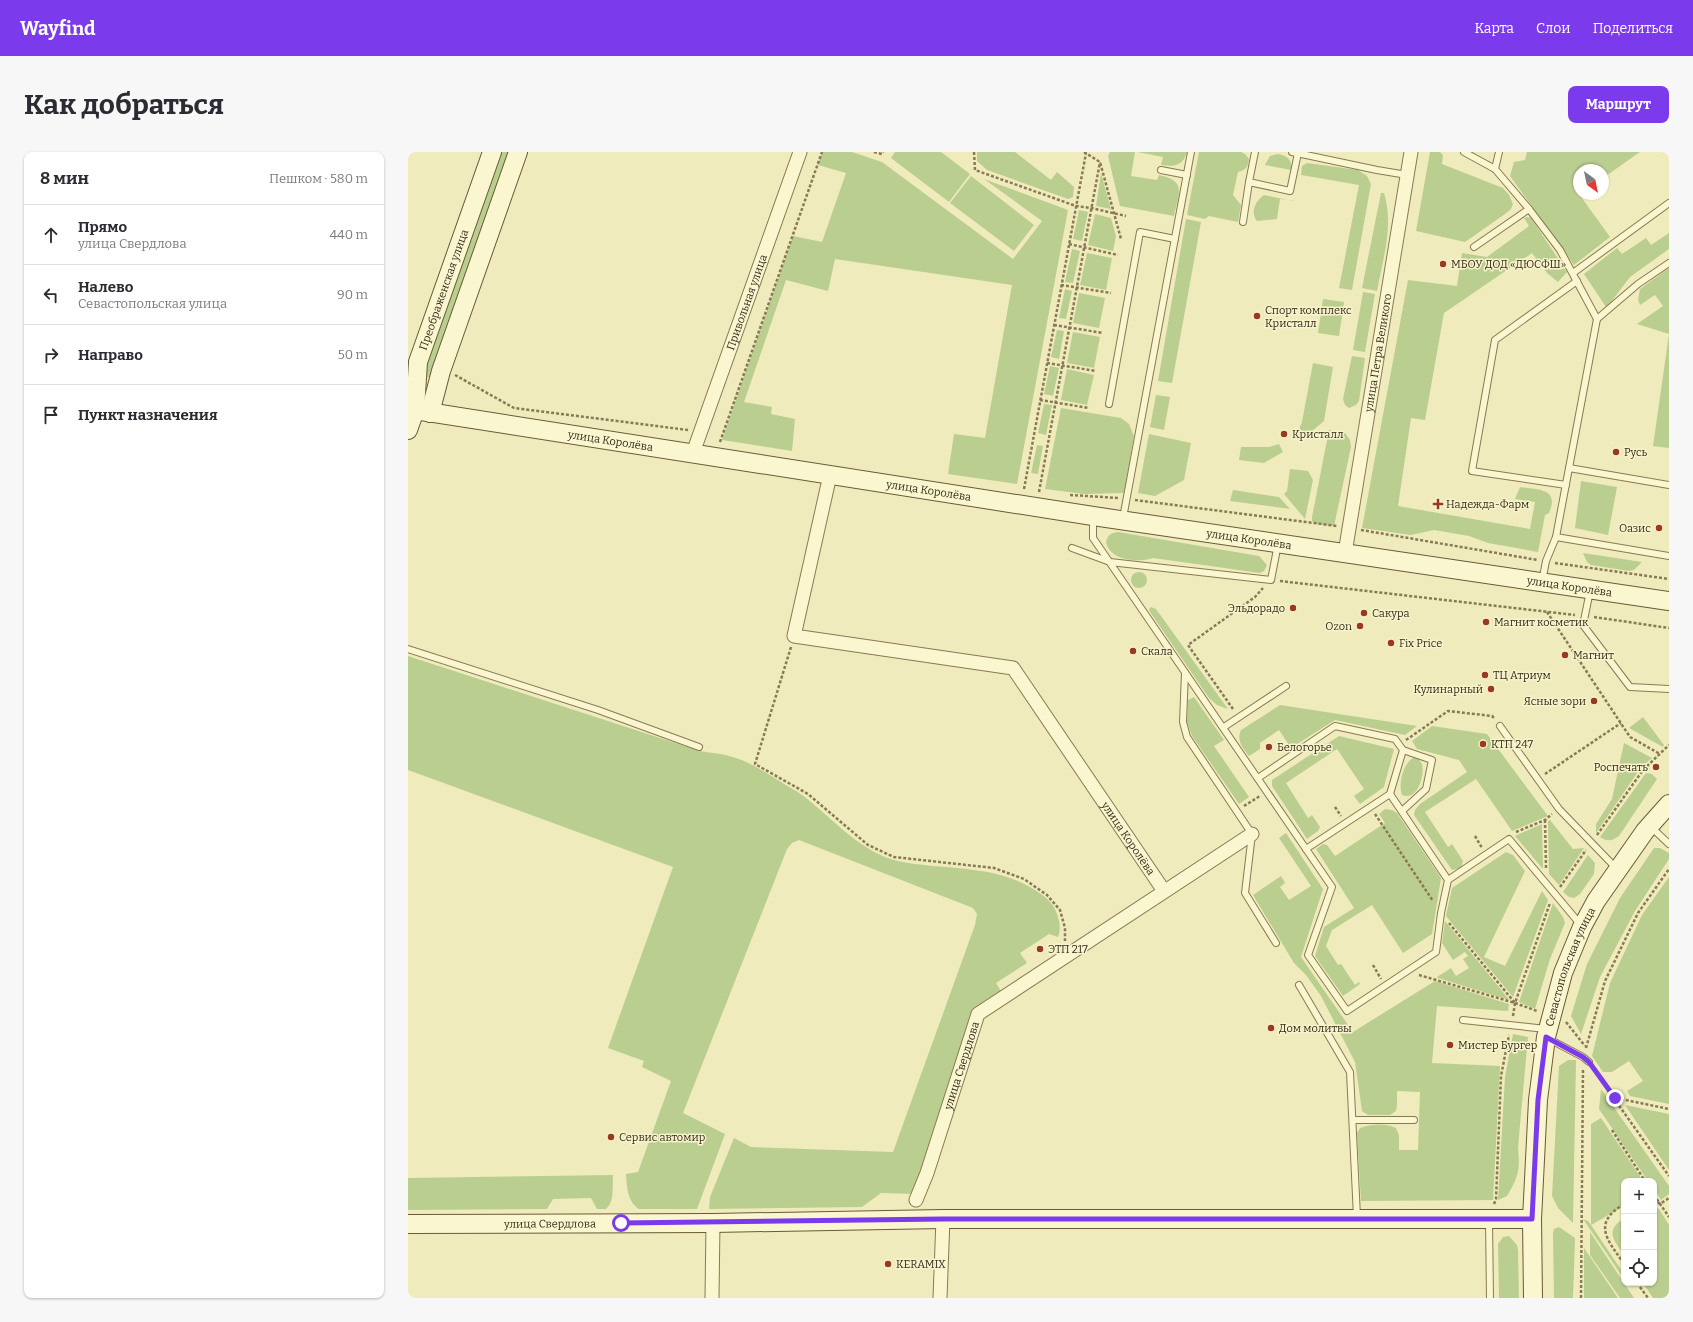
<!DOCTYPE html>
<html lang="ru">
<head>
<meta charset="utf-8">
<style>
	body { margin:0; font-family:Bitter,serif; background:#f7f7f7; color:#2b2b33 }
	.controls { position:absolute; right:12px; bottom:12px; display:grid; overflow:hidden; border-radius:8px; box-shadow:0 1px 3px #0004 }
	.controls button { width:36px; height:36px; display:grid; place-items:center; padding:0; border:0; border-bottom:1px solid #e1e1e2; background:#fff; color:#2b2b33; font:20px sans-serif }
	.compass { position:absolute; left:1165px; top:12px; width:36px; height:36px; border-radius:50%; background:#fff; box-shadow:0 1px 3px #0004; rotate:147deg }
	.stop { position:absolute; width:12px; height:12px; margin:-9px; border:3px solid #7c3aed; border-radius:50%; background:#fff }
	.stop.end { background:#7c3aed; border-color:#fff; box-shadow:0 1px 4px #0008 }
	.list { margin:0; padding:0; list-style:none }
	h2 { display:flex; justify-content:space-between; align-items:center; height:52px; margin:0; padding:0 16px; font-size:17px }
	h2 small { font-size:13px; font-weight:400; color:#7c7c81 }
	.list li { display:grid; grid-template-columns:26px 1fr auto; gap:12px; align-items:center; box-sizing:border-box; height:60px; padding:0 16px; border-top:1px solid #e1e1e2 }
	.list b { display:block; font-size:15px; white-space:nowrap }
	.list p { margin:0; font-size:13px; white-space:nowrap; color:#7c7c81 }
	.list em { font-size:13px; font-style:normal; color:#7c7c81 }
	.icon { flex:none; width:22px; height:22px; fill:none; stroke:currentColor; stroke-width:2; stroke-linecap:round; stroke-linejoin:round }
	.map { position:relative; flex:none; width:1261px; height:1146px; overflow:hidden; border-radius:8px }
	header { display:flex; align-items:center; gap:24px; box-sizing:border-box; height:56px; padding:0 20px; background:#7c3aed; color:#fff }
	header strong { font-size:19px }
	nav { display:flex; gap:22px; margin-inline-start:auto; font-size:14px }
	.intro { display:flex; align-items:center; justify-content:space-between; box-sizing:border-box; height:96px; padding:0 24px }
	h1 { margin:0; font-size:28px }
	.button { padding:10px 18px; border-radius:8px; background:#7c3aed; color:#fff; font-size:14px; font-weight:700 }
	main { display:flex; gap:24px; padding:0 24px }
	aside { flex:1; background:#fff; border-radius:8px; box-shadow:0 1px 3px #0004 }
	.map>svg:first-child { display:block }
	.green { fill:#bace8f }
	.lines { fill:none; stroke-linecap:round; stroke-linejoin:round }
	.lane-casing { stroke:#887a55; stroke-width:8 }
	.street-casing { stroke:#887a55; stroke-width:15 }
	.secondary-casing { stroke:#695a38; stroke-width:20 }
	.path { stroke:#887a55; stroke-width:2.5; stroke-dasharray:3 2; stroke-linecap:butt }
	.lane { stroke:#faf6cf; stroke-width:6 }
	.street { stroke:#faf6cf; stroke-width:13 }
	.secondary { stroke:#faf6cf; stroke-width:18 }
	.route { stroke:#7c3aed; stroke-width:5 }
	.poi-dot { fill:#9a3922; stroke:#f7f3cb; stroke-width:1.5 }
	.labels { text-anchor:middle; stroke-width:3; stroke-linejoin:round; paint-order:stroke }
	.poi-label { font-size:11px; fill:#362d1a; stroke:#f7f3cb; text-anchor:start }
	.street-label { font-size:11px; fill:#362d1a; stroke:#f7f3cb }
</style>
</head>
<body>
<header>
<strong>Wayfind</strong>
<nav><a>Карта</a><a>Слои</a><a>Поделиться</a></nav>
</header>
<div class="intro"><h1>Как добраться</h1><a class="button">Маршрут</a></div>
<main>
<aside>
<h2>8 мин<small>Пешком · 580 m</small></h2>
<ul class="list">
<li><svg class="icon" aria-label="ahead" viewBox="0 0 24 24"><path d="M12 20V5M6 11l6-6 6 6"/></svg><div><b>Прямо</b><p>улица Свердлова</p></div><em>440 m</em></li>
<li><svg class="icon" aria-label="left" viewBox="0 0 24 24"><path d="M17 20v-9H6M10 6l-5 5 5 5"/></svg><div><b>Налево</b><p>Севастопольская улица</p></div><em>90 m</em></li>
<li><svg class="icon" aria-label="right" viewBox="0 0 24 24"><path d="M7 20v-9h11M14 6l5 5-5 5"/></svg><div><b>Направо</b></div><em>50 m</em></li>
<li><svg class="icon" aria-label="arrive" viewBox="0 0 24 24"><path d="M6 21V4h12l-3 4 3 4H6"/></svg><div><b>Пункт назначения</b></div></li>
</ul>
</aside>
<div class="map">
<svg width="1261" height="1146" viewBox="0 0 1261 1146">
	<rect width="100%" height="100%" fill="#f0ebbc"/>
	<g class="green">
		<polygon points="91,0 102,0 23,226 13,223"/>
		<polygon points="414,0 444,0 474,10 605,107 634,69 576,27 660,58 609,332 540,322 546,282 577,286 604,133 427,107 420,139 378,128 336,250 364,255 363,262 387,267 384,299 314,288 385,84 414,90 438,21 410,13"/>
		<polygon points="487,0 533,0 562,22 541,50 483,6"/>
		<polygon points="569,0 607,0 643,28 649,20 666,35 665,45 660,47 579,18 569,9"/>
		<path d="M702,0h25l-4,24 26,4 2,-5c28,6 20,18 15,41l-54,-10 -12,-50z"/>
		<path d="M729,0h50c-4,14 -13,15 -26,13l2,-8z"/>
		<path d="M791,0h42l4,2 4,5c-1,8 -3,11 -11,13l-5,23 8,10 -3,17 -29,-6 -4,3 -18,-4z"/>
		<polygon points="1022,0 1032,0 1035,3 1034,12 1095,36 1101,43 1105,52 1103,57 1097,62 1057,90 1008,79"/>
		<polygon points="1119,0 1232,0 1195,26 1195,18 1171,18 1171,42 1202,85 1166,113 1102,24 1106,10 1117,8"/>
		<path d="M870,2c10,2 14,6 13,16l-26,-5 5,-9z"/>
		<polygon points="899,11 950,18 959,24 963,32 944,138 931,136 951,33 893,23 894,14"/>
		<polygon points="693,21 703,57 688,54"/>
		<polygon points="563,24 626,73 606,99 542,51"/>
		<path d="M973,41h3c10,32 -1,66 -7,98l-15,-3z"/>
		<path d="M856,43l28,6h3l-15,-2 -3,20 -20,2c-7,-8 -2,-20 7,-26z"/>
		<polygon points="671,58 680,60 674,89 665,87"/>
		<polygon points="687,62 703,66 708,84 705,99 680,93"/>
		<path d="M1119,65l4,1 36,54 -9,10 -11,-9 -15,-20 -88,60 -19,107 -14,-2 -13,88 132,23 5,-27 -20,-3 5,-12c18,3 40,1 29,26l-4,2 -7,37 -50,-9 -19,-7 -35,-6 -23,5 -49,-7 46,-248 49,6 5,-33 25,4 42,-31 -5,-8z"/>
		<polygon points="778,67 793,70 764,231 750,229"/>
		<polygon points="1261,81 1261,97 1222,125 1203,150 1198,155 1176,122 1209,96 1214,102 1238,86 1243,93"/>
		<polygon points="664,97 672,99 665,131 657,130"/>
		<polygon points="679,101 704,106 698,138 672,133"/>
		<polygon points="1261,116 1261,296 1245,294 1261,182 1229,172 1255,154 1247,143 1232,153 1230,148 1232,137"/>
		<polygon points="657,137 664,139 658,167 651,166"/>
		<polygon points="955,140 967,142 957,200 945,198"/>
		<polygon points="671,141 697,146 691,176 665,171"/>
		<polygon points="915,147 936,150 931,184 910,181"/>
		<polygon points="649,178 656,179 651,207 643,205"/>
		<polygon points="665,180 692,185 686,216 659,211"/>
		<polygon points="944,204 957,206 951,249 948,253 941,256 937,253 935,247"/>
		<polygon points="905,211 925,215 916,269 897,285 890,280 894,270"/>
		<polygon points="642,214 651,216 645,244 636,242"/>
		<polygon points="659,217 686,223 679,253 653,248"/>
		<polygon points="748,243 762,245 756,278 742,275"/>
		<polygon points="636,252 644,253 638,283 630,281"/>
		<polygon points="653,256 713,266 721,272 726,284 716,341 676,342 637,337"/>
		<polygon points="921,278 937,281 942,288 943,295 926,374 907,372 904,369 904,365"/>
		<polygon points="741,282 783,291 776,328 747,344 730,341"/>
		<polygon points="871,292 875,300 856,311 831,308 833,295 861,295"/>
		<polygon points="629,293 635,294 630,322 623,321"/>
		<polygon points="882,317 900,319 905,328 897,367 876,342 879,339"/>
		<polygon points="1173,329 1209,335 1200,383 1167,376"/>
		<polygon points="825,338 871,345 882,357 822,349"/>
		<path d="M710,380l141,24 8,9 -3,6 -4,2 -107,-15c-15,5 -43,3 -47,-16 2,-7 4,-9 12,-10z"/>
		<polygon points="1175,401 1234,410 1226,418 1221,419 1183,413 1179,410"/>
		<circle cx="731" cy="428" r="8"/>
		<polygon points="743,455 748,457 820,557 809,553 801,546 742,460 741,457"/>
		<path d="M0,504l292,95c12,2 25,3 36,7 16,5 30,15 45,24 8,5 18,10 25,16 28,22 56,55 92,63 47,10 98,2 140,31 8,5 16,12 19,22 3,9 4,15 1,23l-9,-3 -29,19 7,10 -31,20 7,11 -27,19 -61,181 -34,-1 -19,14 -153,2 1,-12 24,-59 17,9 142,5 82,-227 2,-11 -4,-6 -174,-68 -7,3 -5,6 -104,264 42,21 -28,75h-58c-12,-8 -12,-22 -13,-35l12,-2 33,-91 -29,-14 2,-6 -36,-13 65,-181 -265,-97z"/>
		<polygon points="786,545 816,588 806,594 841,645 831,652 784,584 779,570 780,548"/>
		<path d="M872,553l137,21 -12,9 -70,-15 -44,28 -12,-18 -19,13v6l-11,7c-6,-8 -13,-15 -8,-26z"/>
		<polygon points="1235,565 1256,593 1255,595 1221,576"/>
		<polygon points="1024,574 1079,582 1140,664 1104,679 1068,627 1017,660 1040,695 1044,692 1055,709 1053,716 1044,718 1006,663 1007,658 1012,652 1059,620 1051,608 1009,597 1004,589"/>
		<polygon points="931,584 986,597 976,635 952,652 946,644 956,637 929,597 878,631 900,666 904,663 912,675 910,679 899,687 864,634 864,628"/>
		<polygon points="1216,591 1244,606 1234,614 1188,681 1188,672 1204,647"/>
		<path d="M1005,606h5c1,2 3,4 4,6 3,10 -4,38 -20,31 -4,-11 1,-31 11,-37z"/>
		<path d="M1238,621l6,1 5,5 -38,57c-7,5 -12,6 -19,1z"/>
		<polygon points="977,657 984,658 989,661 1033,726 1024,782 995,801 964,753 924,778 918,794 930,813 933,812 947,833 951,830 952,832 935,844 907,804 916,775 946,756 908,697 915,692 919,693 927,704 977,671 971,662"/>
		<polygon points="1142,668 1165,697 1176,696 1151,733 1141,722 1140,669"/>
		<polygon points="1134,672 1135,717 1107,684"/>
		<path d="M878,681l37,56 -22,68 52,75 82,-51 74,23 -1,7 -71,-5 -5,57 68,3 -7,134 -132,1 -4,-68 3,-5c12,-4 24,-5 36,0l3,7v15h19l2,-58 -23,-1v14l-1,6 -6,4h-22l-6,-4 -7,-49 -34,-66 -15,-21 -12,-12 -41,-68 28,-19 4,7 -5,4 9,13 22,-14 -32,-48z"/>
		<polygon points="1246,696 1252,696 1261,701 1261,707 1227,759 1192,825 1173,882 1163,864 1179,812 1212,746"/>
		<polygon points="1098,700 1105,703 1117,719 1076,805 1097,814 1134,739 1140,748 1105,845 1038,764 1044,736"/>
		<polygon points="1180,703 1187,711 1186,722 1172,742 1166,746 1161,745 1155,740"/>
		<polygon points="1261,725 1261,952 1222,944 1219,939 1235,929 1221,909 1204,920 1195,920 1184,904 1202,831 1234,763"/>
		<polygon points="1145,751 1155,765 1157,771 1142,807 1127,857 1111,850"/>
		<polygon points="1037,769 1099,845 1101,848 1030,826 1029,825 1043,816 1048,824 1061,816 1055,807 1060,804 1057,800 1045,808 1034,791"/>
		<path d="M1105,882l15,3 -10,110c2,23 1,29 -11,49l-9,4 7,-123z"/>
		<polygon points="1160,908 1168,908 1165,1071 1150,1056 1144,1044 1151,914"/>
		<polygon points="1193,937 1261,1034 1261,1042 1253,1048 1246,1037 1246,1029 1240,1029 1191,957"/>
		<polygon points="1217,953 1261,962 1261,1018"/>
		<polygon points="1193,966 1235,1029 1216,1029 1216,1054 1183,1073 1216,1122 1216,1127 1175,1067 1180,1069 1183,1073 1183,972"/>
		<path d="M205,1023c-1,10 2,27 -7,34h-9l-6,-11 -38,1 -6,10 -139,1v-32z"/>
		<polygon points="1246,1055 1251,1057 1261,1073 1261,1146 1245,1146 1235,1131 1246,1131"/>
		<path d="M1216,1066v37c-11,-16 -19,-24 0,-37z"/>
		<polygon points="1151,1075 1167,1086 1165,1146 1146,1146 1145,1081 1146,1077"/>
		<polygon points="1182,1080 1226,1146 1212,1146 1182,1103"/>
		<polygon points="1101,1084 1109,1093 1110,1098 1111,1146 1091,1146 1090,1092 1095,1085"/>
		<polygon points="1176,1096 1210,1146 1176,1146"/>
	</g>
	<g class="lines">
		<defs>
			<g id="lane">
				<polyline points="847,0 841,30 882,39 890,1"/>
				<polyline points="884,0 969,18 999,23"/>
				<polyline points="1056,0 1087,17 1121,57 1152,98 1189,167 1161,316"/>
				<polyline points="1087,17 1091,0"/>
				<polyline points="753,18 779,23"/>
				<polyline points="835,70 841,30"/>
				<polyline points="1066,95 1121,57"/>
				<polyline points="1165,121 1261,51"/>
				<polyline points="1189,167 1230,132 1261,111"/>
				<polyline points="701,252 732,80 767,87"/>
				<polyline points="1158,333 1064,319 1087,188 1169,129"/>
				<polyline points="715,366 783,0"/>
				<polyline points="685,367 685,386 898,697"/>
				<polyline points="1148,385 1261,404"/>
				<polyline points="664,396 702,410 863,428 870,392"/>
				<polyline points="1134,430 1138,409 1148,385 1161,316 1261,333"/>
				<polyline points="1182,439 1175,473 1222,535 1261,537"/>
				<polyline points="0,497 190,558 291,595"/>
				<polyline points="777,521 775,570 779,585 844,682 837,741 868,791"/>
				<polyline points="1092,574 1151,657 1208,716"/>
				<polyline points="816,575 878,534"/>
				<polyline points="850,626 927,574 987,587 995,598 982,642 898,697 924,735 900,803 939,859 1028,800 1033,761 1040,728 1101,687 1172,772"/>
				<polyline points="982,642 1040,728"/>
				<polyline points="994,659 1018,637 1024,608 995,598"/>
				<polyline points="1243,675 1261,692"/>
				<polyline points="891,833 942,920 949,1065"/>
				<polyline points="1055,868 1138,877"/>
				<polyline points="1141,887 1175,905 1181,910"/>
				<polyline points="945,968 1006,968"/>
				<polyline points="1081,1068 1082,1146"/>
			</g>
			<g id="street">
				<path id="s1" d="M285,301l107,-301"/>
				<path id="s2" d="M422,323l-36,161 219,32 151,223"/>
				<path id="s3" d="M937,401l66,-401"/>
				<path id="s4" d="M508,1048l11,-27 51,-159 274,-180"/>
				<polyline points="304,1146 305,1071"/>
				<polyline points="532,1146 535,1067"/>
			</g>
			<g id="secondary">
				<path id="s5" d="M7,258l678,106 576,85"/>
				<polyline points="22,261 33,219 110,0"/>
				<path id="s6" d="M0,278l7,-20 3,-48 74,-210"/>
				<path id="s7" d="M0,1072l305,-1 230,-4h589"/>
				<path id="s8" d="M1125,1146l-1,-79 6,-119 8,-63 17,-64 19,-46 14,-26 49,-70 24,-27"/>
			</g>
		</defs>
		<use href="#lane" class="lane-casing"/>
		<use href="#street" class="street-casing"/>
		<use href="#secondary" class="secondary-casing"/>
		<g class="path">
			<polyline points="466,0 474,2 475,0"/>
			<polyline points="566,0 567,18 668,54 683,56 718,64"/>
			<polyline points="676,0 692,10 713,87"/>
			<polyline points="661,92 710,103"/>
			<polyline points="653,133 703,141"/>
			<polyline points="646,173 695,181"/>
			<polyline points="639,211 688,219"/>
			<polyline points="47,223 106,256 280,278"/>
			<polyline points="632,248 681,256"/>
			<polyline points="312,290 414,0"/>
			<polyline points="616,337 678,1"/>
			<polyline points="631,340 692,10"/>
			<polyline points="662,343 711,346"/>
			<polyline points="727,348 929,374"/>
			<polyline points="953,378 1130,408"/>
			<polyline points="1147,411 1261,427"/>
			<polyline points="872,429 1167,463"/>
			<polyline points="1139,460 1222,585 1252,602"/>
			<polyline points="1186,465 1261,476"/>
			<polyline points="383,495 347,612 400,642 460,693 486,705 586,716 616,727 639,743 652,758 657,776 657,789"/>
			<polyline points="825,557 780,493 847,445 855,436"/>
			<polyline points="998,588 1040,559 1084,564 1087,567"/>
			<polyline points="1137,622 1213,571"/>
			<polyline points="836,654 852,644"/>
			<polyline points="927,655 933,664"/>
			<polyline points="967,662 1025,749"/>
			<polyline points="1137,668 1138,716"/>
			<polyline points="1108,680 1137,668 1144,662"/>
			<polyline points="1189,683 1235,618 1261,593"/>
			<polyline points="1067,684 1074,696"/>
			<polyline points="1152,735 1178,698"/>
			<polyline points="1041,771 1107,851"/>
			<polyline points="965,813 973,827"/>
			<polyline points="1011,823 1107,851 1129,859"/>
			<polyline points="1105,864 1107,851 1142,751"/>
			<polyline points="1158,870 1177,894"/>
			<polyline points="1178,896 1197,829 1230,761 1261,717"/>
			<polyline points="1185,917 1261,1024"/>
			<polyline points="1208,946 1261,957"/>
			<polyline points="1204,978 1237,1029"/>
			<polyline points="1246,1043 1261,1065"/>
			<polyline points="1246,1047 1252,1052 1261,1046"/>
			<polyline points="1086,1052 1088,1047 1093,924 1101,883"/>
			<path d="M1216,1052c-33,20 -16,36 0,60"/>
			<polyline points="1229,1131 1240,1146"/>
			<polyline points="1173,1146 1175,917"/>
		</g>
		<use href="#lane" class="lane"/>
		<use href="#street" class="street"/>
		<use href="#secondary" class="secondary"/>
	</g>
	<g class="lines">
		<polyline class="route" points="213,1071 535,1067 1124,1067 1130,948 1138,885 1175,905 1181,910 1207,946"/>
	</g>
	<g class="poi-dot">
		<circle cx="1035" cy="112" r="4"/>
		<circle cx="849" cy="164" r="4"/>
		<circle cx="876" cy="282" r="4"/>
		<circle cx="1208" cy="300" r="4"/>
		<path d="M1028 346h4v4h4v4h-4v4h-4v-4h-4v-4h4z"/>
		<circle cx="1251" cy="376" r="4"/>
		<circle cx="885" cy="456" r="4"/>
		<circle cx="956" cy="461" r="4"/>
		<circle cx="1078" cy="470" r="4"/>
		<circle cx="952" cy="474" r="4"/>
		<circle cx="983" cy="491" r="4"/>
		<circle cx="725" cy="499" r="4"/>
		<circle cx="1157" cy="503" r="4"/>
		<circle cx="1077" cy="523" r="4"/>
		<circle cx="1083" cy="537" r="4"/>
		<circle cx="1186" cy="549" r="4"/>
		<circle cx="1075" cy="592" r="4"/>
		<circle cx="861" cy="595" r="4"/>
		<circle cx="1248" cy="615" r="4"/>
		<circle cx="632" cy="797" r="4"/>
		<circle cx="863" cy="876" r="4"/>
		<circle cx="1042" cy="893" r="4"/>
		<circle cx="203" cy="985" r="4"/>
		<circle cx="480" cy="1112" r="4"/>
	</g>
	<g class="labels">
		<g class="poi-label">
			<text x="1043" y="116">МБОУ ДОД «ДЮСФШ»</text>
			<text x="857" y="162">Спорт комплекс<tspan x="857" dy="13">Кристалл</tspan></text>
			<text x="884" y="286">Кристалл</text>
			<text x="1216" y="304">Русь</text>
			<text x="1038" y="356">Надежда-Фарм</text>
			<text x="1243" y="380" text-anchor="end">Оазис</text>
			<text x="877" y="460" text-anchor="end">Эльдорадо</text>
			<text x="964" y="465">Сакура</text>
			<text x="1086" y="474">Магнит косметик</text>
			<text x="944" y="478" text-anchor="end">Ozon</text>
			<text x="991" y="495">Fix Price</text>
			<text x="733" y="503">Скала</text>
			<text x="1165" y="507">Магнит</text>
			<text x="1085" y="527">ТЦ Атриум</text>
			<text x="1075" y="541" text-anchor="end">Кулинарный</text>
			<text x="1178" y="553" text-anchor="end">Ясные зори</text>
			<text x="1083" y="596">КТП 247</text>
			<text x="869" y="599">Белогорье</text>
			<text x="1240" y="619" text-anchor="end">Роспечать</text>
			<text x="640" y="801">ЭТП 217</text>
			<text x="871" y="880">Дом молитвы</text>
			<text x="1050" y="897">Мистер Бургер</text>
			<text x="211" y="989">Сервис автомир</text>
			<text x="488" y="1116">KERAMIX</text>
		</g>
		<g class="street-label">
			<text dy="4" stroke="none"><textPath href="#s6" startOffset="146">Преображенская улица</textPath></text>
			<text dy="4" stroke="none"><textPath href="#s1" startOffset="160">Привольная улица</textPath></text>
			<text dy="4" stroke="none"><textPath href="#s3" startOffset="203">улица Петра Великого</textPath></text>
			<text dy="4" stroke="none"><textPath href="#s5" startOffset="198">улица Королёва</textPath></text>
			<text dy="4" stroke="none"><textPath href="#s5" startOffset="520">улица Королёва</textPath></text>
			<text dy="4" stroke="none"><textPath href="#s5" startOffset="844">улица Королёва</textPath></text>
			<text dy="4" stroke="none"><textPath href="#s5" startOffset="1168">улица Королёва</textPath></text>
			<text dy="4" stroke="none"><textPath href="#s2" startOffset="592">улица Королёва</textPath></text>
			<text dy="4" stroke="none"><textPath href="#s8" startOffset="336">Севастопольская улица</textPath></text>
			<text dy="4" stroke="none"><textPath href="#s4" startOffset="142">улица Свердлова</textPath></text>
			<text dy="4" stroke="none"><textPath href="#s7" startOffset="142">улица Свердлова</textPath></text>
		</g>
	</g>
</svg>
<div class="controls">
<button>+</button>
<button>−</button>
<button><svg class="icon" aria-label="locate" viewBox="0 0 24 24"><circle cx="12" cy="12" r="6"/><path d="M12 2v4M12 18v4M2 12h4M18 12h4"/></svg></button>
</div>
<svg class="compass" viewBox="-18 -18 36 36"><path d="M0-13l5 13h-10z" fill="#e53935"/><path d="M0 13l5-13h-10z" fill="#7c7c81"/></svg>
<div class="stop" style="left:213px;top:1071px"></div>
<div class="stop end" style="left:1207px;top:946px"></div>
</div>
</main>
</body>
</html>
